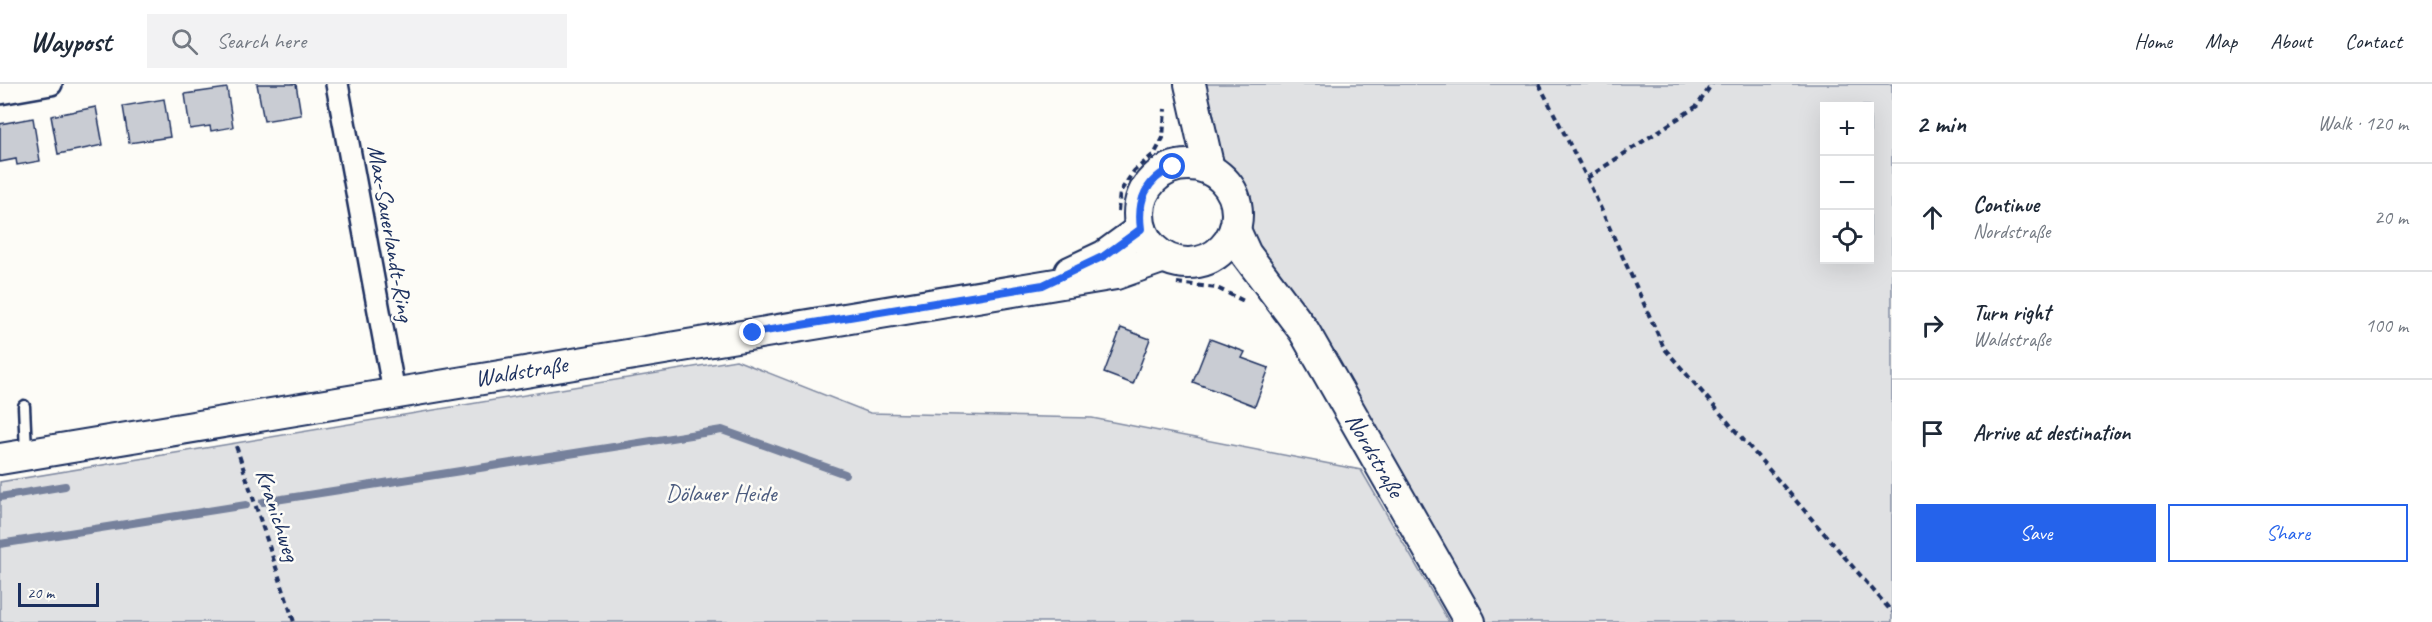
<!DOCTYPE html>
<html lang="en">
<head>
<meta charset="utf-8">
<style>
	body { margin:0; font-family:Caveat,sans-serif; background:#f2f2f3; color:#1f2937 }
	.controls { position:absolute; right:18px; top:18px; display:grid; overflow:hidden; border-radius:0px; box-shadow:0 6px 24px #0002 }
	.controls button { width:54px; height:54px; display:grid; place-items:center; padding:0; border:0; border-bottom:2px solid #e0e1e3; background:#fff; color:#1f2937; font:30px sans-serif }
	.scale { position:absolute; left:18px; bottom:15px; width:81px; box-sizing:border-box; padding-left:6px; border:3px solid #1b2f5e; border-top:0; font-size:16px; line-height:21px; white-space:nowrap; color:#1b2f5e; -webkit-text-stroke:4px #fdfcf7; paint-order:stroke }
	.stop { position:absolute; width:18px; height:18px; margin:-14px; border:4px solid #2563eb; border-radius:50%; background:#fff }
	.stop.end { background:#2563eb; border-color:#fff; box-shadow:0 2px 6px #0008 }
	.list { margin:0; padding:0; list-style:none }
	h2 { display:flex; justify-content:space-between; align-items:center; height:78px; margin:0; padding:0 24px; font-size:26px }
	h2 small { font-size:20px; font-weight:400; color:#747a83 }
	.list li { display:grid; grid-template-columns:39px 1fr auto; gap:18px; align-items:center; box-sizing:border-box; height:108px; padding:0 24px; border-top:2px solid #e0e1e3 }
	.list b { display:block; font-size:22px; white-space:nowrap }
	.list p { margin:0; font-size:20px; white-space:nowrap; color:#747a83 }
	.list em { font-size:20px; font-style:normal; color:#747a83 }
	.actions { display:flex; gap:12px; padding:18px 24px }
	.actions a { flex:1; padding:14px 0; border:2px solid #2563eb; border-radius:0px; text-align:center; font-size:21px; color:#2563eb }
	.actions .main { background:#2563eb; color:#fff }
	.icon { flex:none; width:33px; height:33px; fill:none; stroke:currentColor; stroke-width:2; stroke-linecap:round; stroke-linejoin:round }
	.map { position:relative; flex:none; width:1892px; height:538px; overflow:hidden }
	header { display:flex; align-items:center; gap:36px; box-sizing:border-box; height:84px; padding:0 30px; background:#fff; border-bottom:2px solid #e0e1e3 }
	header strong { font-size:28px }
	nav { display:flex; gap:33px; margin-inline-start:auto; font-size:21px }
	.search { width:420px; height:54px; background:#f2f2f3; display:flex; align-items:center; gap:15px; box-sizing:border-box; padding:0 21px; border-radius:0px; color:#747a83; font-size:22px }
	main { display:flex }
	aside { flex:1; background:#fff }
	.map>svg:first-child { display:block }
	.green { fill:#e0e1e3; stroke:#7e88a0; stroke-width:1.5; fill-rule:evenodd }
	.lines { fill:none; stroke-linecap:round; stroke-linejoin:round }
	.stream { stroke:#76819c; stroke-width:8 }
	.building { fill:#c9ccd3; stroke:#1b2f5e; stroke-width:1.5 }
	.lane-casing { stroke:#1b2f5e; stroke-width:15 }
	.street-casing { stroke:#1b2f5e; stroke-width:26 }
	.secondary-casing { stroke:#1b2f5e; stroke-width:34 }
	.path { stroke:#1b2f5e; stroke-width:4; stroke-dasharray:6 4.5; stroke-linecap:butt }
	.lane { stroke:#fdfcf7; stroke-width:10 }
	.street { stroke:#fdfcf7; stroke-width:21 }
	.secondary { stroke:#fdfcf7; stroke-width:30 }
	.route { stroke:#2563eb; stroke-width:8 }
	.labels { text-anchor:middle; stroke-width:5; stroke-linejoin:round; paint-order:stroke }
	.street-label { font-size:24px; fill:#1b2f5e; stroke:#fdfcf7 }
	.park-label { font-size:24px; fill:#4c5c7f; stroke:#fdfcf7 }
</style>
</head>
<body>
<header>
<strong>Waypost</strong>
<div class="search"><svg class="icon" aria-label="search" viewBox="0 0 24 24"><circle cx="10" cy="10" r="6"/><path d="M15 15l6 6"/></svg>Search here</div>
<nav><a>Home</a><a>Map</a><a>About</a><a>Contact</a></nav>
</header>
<main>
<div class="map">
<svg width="1892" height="538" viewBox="0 0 1892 538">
	<rect width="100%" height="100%" fill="#fdfcf7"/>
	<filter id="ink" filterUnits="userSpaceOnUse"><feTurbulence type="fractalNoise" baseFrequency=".0167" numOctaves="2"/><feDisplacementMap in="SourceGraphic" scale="12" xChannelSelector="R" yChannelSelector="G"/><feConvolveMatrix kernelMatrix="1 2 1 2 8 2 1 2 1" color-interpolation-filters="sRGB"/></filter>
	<g filter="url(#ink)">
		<g class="green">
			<path d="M1196,0h696v538h-412l-223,-373zM1824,22h46v154h-46z"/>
			<polygon points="736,276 870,329 1092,334 1361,386 1449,538 0,538 0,398"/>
		</g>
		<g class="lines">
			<g class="stream">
				<polyline points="0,413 65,402"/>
				<polyline points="263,418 722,346 845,390"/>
				<polyline points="0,460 246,421"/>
			</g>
		</g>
		<g class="building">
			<polygon points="257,0 296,0 301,31 264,37"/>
			<polygon points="227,4 233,43 211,47 210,42 190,45 185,10"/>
			<polygon points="164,15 170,53 129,59 123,22"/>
			<polygon points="96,23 103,61 58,70 51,32"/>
			<polygon points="33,34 40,77 17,81 16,75 0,78 0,40"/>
			<polygon points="1121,244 1150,255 1133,300 1104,289"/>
			<polygon points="1210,255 1245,268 1242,274 1269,284 1255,322 1193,298"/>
		</g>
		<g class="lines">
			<defs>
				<polyline id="lane" points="24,322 26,367"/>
				<g id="street">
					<polyline points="337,0 394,308"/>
					<polyline points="0,9 51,0"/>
				</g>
				<g id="secondary">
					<polyline points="1190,0 1209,85"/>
					<circle cx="1188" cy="130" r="49"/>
					<polyline points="1235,146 1246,170 1304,247 1470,538"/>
					<polyline points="1070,188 1104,172 1141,145"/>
					<polyline points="0,375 1116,190 1164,173"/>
				</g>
			</defs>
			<use href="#lane" class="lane-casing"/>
			<use href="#street" class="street-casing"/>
			<use href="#secondary" class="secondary-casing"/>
			<g class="path">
				<polyline points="1539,0 1587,94 1664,264 1892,528"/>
				<polyline points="1587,94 1697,22 1712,0"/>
				<polyline points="1118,127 1120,108 1134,87 1155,69 1163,54 1165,25"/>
				<polyline points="1177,199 1217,204 1244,217"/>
				<polyline points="236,362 294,538"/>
			</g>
			<use href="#lane" class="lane"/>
			<use href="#street" class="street"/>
			<use href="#secondary" class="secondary"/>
		</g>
	</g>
	<g class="lines" filter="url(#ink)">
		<path class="route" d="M753,249l290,-48 61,-29 37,-27c-4,-29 5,-49 32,-62"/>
	</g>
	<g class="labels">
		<g class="street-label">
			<text transform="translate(391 149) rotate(80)" y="8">Max-Sauerlandt-Ring</text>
			<text transform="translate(521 287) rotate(-9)" y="8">Waldstraße</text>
			<text transform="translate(1375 371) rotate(60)" y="8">Nordstraße</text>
			<text transform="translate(278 431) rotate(72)" y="8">Kranichweg</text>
		</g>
		<g class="park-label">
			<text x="721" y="417">Dölauer Heide</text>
		</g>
	</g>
</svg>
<div class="controls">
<button>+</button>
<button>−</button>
<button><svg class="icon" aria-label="locate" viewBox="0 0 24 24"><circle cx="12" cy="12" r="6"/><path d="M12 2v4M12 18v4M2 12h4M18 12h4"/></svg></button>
</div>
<div class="scale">20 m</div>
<div class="stop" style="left:1173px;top:83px"></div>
<div class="stop end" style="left:753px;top:249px"></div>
</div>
<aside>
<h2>2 min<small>Walk · 120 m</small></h2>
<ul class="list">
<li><svg class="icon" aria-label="ahead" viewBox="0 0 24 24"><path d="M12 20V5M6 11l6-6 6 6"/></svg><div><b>Continue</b><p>Nordstraße</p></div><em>20 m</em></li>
<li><svg class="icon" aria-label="right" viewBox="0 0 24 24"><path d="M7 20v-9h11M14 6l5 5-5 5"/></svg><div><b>Turn right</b><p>Waldstraße</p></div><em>100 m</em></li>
<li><svg class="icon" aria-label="arrive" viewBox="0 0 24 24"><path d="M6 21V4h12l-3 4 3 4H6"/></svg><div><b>Arrive at destination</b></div></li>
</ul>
<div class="actions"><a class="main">Save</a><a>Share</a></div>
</aside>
</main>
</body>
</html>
